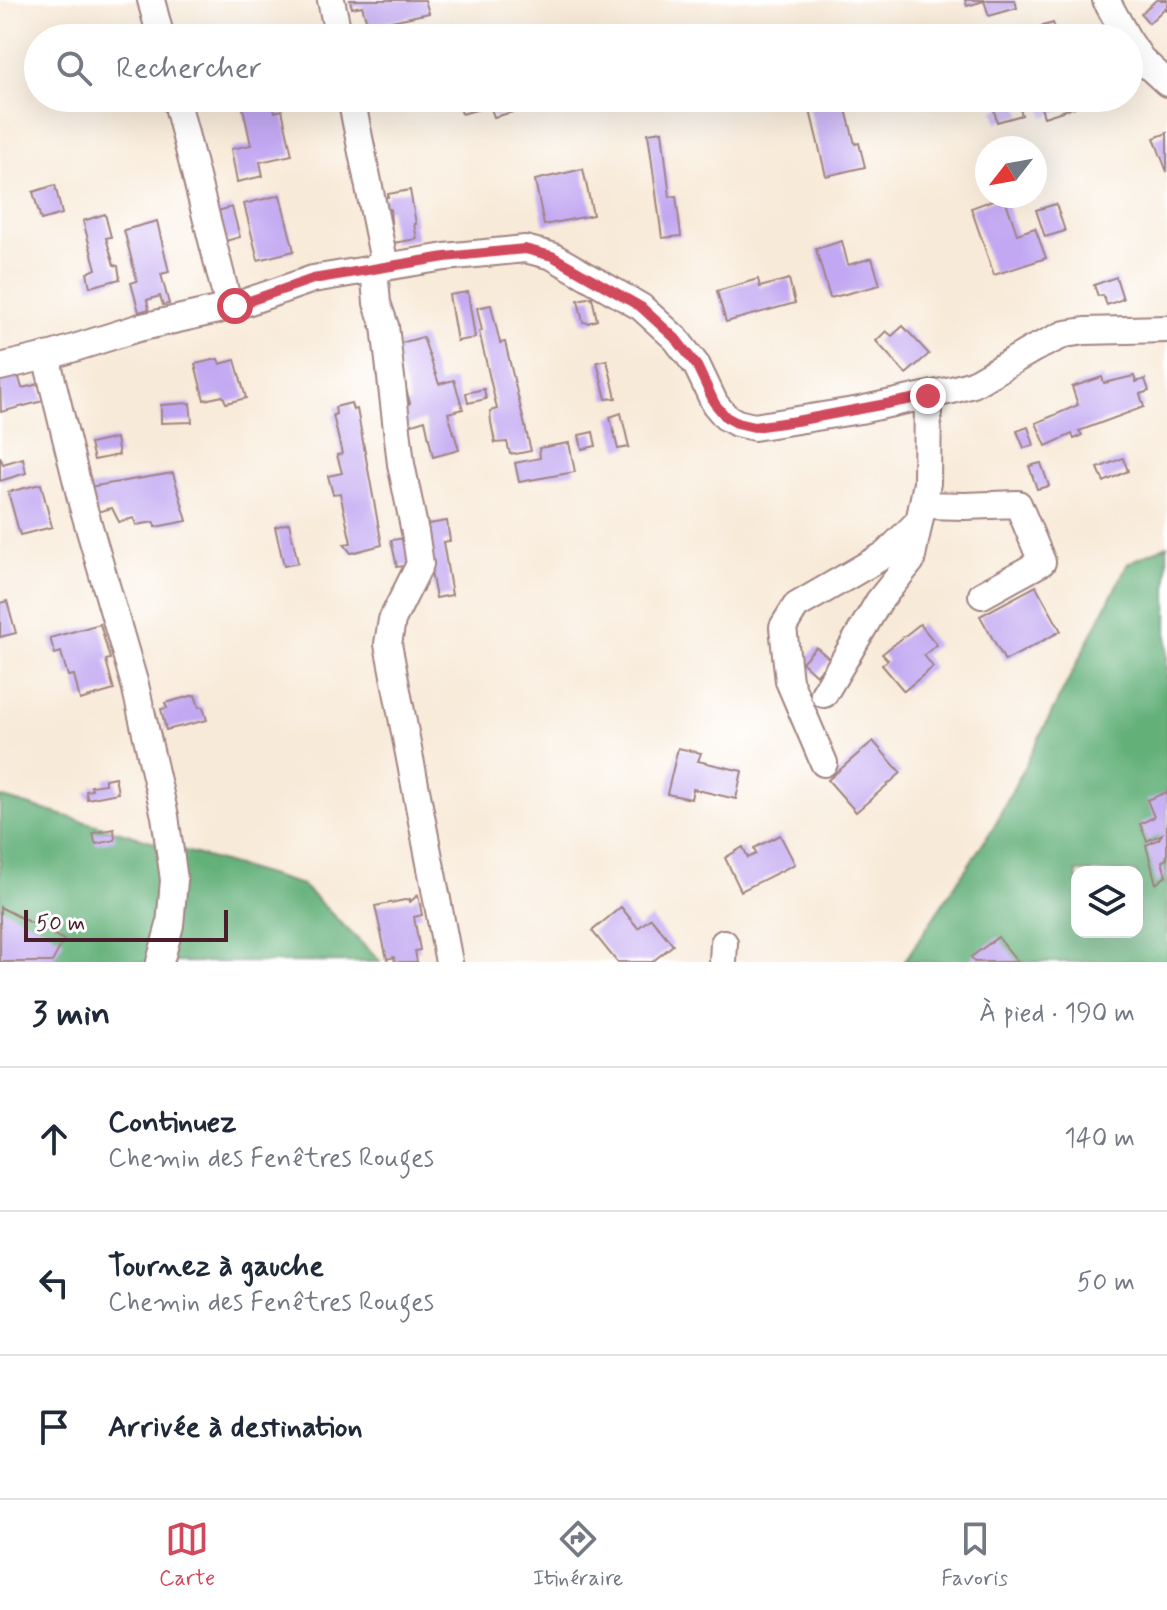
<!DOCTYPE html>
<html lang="fr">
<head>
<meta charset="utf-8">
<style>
	body { margin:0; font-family:Mynerve,sans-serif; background:#f6f6f7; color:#1f2937 }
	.controls { position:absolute; right:24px; bottom:24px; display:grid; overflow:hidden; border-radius:16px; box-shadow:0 8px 32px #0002 }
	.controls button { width:72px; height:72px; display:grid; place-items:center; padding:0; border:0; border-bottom:2px solid #e0e1e3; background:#fff; color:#1f2937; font:40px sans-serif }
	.compass { position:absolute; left:975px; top:136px; width:72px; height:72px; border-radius:50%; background:#fff; box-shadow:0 8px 32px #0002; rotate:239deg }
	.scale { position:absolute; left:24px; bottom:20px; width:204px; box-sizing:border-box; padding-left:8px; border:4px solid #4a1f2b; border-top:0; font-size:22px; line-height:28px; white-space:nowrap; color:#4a1f2b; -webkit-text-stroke:6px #fff; paint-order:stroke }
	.stop { position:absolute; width:24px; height:24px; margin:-18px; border:6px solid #d1495b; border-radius:50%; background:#fff }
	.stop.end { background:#d1495b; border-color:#fff; box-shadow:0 2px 8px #0008 }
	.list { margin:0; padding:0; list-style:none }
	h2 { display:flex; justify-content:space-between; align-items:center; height:104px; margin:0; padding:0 32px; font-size:34px }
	h2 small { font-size:26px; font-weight:400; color:#747a83 }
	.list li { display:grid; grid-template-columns:52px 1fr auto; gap:24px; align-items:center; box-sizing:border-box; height:144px; padding:0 32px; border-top:2px solid #e0e1e3 }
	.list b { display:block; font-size:30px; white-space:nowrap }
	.list p { margin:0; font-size:26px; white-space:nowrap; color:#747a83 }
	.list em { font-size:26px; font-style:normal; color:#747a83 }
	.icon { flex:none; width:44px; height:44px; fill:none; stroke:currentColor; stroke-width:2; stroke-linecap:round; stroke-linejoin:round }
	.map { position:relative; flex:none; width:1167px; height:962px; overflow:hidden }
	.search { position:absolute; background:#fff; box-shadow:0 8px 32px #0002; left:24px; right:24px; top:24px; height:88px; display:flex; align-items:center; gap:20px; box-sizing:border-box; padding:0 28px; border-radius:44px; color:#747a83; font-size:30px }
	.sheet { height:536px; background:#fff }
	nav { display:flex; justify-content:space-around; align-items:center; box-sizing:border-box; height:112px; border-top:2px solid #e0e1e3; background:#fff; font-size:22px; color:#747a83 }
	nav a { display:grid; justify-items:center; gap:4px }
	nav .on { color:#d1495b }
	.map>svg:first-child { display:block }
	.forest { fill:#63b079; stroke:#566852; stroke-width:2; fill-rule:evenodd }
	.building { fill:#c2a8f2 }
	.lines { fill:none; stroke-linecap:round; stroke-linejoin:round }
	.minor-casing { stroke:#a18482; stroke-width:30 }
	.minor { stroke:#fff; stroke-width:26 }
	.route { stroke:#d1495b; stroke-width:10 }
</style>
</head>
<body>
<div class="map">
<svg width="1167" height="962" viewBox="0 0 1167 962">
	<rect width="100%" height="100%" fill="#fff"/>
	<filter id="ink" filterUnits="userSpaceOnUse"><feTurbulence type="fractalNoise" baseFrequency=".0125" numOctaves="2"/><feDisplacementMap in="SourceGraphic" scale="16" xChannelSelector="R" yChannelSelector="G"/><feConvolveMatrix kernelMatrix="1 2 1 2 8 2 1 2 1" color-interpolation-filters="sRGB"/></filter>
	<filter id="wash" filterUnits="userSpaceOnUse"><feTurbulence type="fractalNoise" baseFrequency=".006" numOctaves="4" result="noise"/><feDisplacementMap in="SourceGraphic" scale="32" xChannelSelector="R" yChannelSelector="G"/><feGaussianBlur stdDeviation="1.8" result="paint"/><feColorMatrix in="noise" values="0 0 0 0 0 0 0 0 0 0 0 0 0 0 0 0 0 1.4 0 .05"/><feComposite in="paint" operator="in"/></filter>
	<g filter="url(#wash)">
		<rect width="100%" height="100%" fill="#f8ead8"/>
		<g class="forest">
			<path d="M1167,545v417h-263l89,-134 135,-265zM1077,872h60v60h-60z"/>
			<polygon points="0,797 302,885 381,962 0,962"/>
		</g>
		<g id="blocks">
			<g class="building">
				<polygon points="350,0 425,0 429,13 368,26 362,6 352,8"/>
				<polygon points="965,0 1015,0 1017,8 989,16 984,1 967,6"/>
				<polygon points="1156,0 1167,0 1167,10 1165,8 1149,23 1141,14"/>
				<polygon points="1053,23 1058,37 1015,38 1014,35"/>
				<polygon points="271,98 275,112 282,110 292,155 260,162 263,176 237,182 231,149 251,145 241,99"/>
				<polygon points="457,98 509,98 513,112 494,117 490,106 462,114"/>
				<polygon points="807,98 843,98 855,144 859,143 865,167 826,176"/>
				<polygon points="1038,98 1072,98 1075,107 1044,117"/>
				<polygon points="1018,103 1022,115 997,122 994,110"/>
				<polygon points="662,131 670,197 676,196 681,236 662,238 648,133"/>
				<polygon points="1167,133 1167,172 1154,138"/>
				<polygon points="583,169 593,215 544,225 535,180"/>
				<polygon points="55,185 62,214 41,220 33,192"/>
				<polygon points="410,190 416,224 414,224 417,239 393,243 390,209 380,211 378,199 388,197 388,194"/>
				<polygon points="280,195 294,251 258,260 244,204"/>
				<polygon points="1004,196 1017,234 1035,228 1046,258 994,275 971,208"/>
				<polygon points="1056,204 1065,231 1045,237 1036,210"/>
				<polygon points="232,207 240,237 222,242 214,212"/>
				<polygon points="105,214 111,237 106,238 114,265 118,266 120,279 90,287 87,273 96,269 83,221"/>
				<polygon points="157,221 169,272 161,274 169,304 163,305 160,296 147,300 149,309 139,312 131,283 137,281 124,230"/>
				<polygon points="842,241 848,265 872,258 880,285 830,298 816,249"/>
				<polygon points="1116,277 1123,299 1107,305 1103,295 1098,296 1094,285"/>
				<polygon points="758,279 760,287 789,279 795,303 726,322 717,291"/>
				<polygon points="468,292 475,338 457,341 449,295"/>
				<polygon points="592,297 597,320 588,323 583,322 578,300"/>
				<polygon points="491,305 500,343 505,342 531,451 516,454 515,453 510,454 507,442 495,443 491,422 490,411 497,409 479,331 482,331 477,308"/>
				<polygon points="903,326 929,354 906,374 876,341 886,331 892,336"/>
				<polygon points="423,337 439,384 454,380 463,409 448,413 459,450 433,457 425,420 406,426 400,406 410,403 397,359 397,344"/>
				<polygon points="218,359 220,364 235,360 246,398 226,403 223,396 204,400 195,364"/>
				<polygon points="607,360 616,398 606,399 597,362"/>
				<polygon points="18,374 22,388 39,384 43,401 1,412 0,379"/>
				<polygon points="1134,376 1136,382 1145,379 1149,391 1140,394 1144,407 1079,431 1082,435 1074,439 1072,434 1046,446 1036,423 1078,405 1072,387 1102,377 1104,383"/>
				<polygon points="484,389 486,399 468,403 466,393"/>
				<polygon points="190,403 192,422 161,423 161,405"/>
				<polygon points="351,403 353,410 357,409 382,545 351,553 344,544 351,543 340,493 333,494 328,476 342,473 337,455 342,454 333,415 336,414 335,407"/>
				<polygon points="621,413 629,447 618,449 610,417"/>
				<polygon points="1028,427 1034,445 1024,448 1017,431"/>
				<polygon points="593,432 596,446 582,449 579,435"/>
				<polygon points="116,438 119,455 94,460 90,444"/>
				<polygon points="569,443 575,472 519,482 515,463 540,458 539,448"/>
				<polygon points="0,456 3,464 23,458 26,473 0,481"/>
				<polygon points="1123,458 1128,471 1104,482 1098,468"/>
				<polygon points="1041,463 1049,486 1037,489 1029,466"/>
				<polygon points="173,473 187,521 155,527 154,522 136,525 134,518 119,522 112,508 90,514 83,488"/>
				<polygon points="41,484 52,527 20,535 8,492"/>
				<polygon points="447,521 450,541 443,542 452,595 436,598 422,525"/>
				<polygon points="289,523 298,563 284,566 275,527"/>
				<polygon points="406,538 412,565 397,567 391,540"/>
				<polygon points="1036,586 1061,631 1005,661 980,616"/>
				<polygon points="7,601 16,633 0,637 0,603"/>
				<polygon points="100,624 110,659 106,660 114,690 80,700 74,675 68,676 61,652 55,654 50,638"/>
				<polygon points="920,624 937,645 924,655 933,667 904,691 882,665 888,660 882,654"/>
				<polygon points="816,647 831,660 816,675 802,662"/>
				<polygon points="195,695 199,707 203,707 207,720 166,730 161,709 167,708 165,703"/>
				<polygon points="873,741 901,773 856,812 828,780"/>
				<polygon points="678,748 701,753 698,761 742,771 736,799 693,789 691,799 667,794"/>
				<polygon points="115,777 118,793 87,799 86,791 92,790 91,786 105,784 105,779"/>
				<polygon points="1167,792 1167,859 1162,861 1166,876 1156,884 1146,845 1159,839 1162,834 1147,841 1140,824 1154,817 1147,800"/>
				<polygon points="114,829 115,840 96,844 95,842 93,833"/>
				<polygon points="780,835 795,864 741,891 725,858 743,847 748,858 756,854 754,848"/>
				<polygon points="418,895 422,915 414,917 420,950 415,951 417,962 395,962 394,957 387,959 375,906 410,899 410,902"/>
				<polygon points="0,907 64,940 52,962 0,962"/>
				<polygon points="621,907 638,928 651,918 673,945 652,962 617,962 592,931"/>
				<polygon points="998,937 1018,962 974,962 971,957"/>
			</g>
		</g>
	</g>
	<g filter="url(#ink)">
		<use href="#blocks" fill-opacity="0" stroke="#a18482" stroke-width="2"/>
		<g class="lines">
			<defs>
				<g id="minor">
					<polyline points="151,0 161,38"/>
					<polyline points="331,0 339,38"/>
					<polyline points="1106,0 1127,38"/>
					<polyline points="1129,41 1141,59 1167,83"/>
					<polyline points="176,98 229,307"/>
					<polyline points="351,98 385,266"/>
					<polyline points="374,268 377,303 385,326 401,464 415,532 420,564 392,620 388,644 449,962"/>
					<polyline points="46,356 82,503 135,685 165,816 174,880 170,925 160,962"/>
					<polyline points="0,367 55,354 138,328 235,306 313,279 445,257 525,249 552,256 641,307 676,339 697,366 715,404 726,417 737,423 754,427 860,410 952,390 973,384 1033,349 1065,334 1085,331 1167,329"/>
					<polyline points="923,505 965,506 1018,504 1042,562 982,595"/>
					<polyline points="824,694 879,601 911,561 927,483 928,396"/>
					<polyline points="824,763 789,681 783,627 796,606 886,554 919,521"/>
					<polyline points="723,962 724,943"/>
				</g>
			</defs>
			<use href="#minor" class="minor-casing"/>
			<use href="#minor" class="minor"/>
		</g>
	</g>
	<g class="lines" filter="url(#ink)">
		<polyline class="route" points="235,306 313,279 445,257 525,249 552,256 641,307 676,339 697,366 715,404 726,417 737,423 754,427 796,421 928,396"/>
	</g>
</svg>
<div class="controls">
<button><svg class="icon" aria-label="layers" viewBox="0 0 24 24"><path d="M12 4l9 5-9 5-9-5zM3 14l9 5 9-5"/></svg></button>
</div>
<svg class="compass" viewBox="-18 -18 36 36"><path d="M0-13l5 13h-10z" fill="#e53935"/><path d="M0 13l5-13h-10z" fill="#747a83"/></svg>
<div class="scale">50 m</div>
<div class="stop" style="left:235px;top:306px"></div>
<div class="stop end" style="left:928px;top:396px"></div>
<div class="search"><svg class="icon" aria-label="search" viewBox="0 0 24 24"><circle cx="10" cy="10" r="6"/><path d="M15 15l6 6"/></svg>Rechercher</div>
</div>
<section class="sheet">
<h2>3 min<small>À pied · 190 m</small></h2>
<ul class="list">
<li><svg class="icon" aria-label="ahead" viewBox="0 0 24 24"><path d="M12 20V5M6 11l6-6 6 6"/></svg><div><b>Continuez</b><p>Chemin des Fenêtres Rouges</p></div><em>140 m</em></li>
<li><svg class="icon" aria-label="left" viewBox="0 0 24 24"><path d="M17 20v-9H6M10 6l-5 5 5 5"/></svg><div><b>Tournez à gauche</b><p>Chemin des Fenêtres Rouges</p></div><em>50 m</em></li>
<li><svg class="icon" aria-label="arrive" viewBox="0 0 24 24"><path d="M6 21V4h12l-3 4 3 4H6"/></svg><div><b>Arrivée à destination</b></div></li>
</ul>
</section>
<nav>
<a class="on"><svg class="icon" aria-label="map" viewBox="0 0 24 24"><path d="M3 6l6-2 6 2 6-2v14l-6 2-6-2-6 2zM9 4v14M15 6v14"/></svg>Carte</a>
<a><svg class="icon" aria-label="directions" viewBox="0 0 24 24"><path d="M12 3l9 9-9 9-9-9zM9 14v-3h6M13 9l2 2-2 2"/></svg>Itinéraire</a>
<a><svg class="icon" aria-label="saved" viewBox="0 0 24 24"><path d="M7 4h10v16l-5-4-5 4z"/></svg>Favoris</a>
</nav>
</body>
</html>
